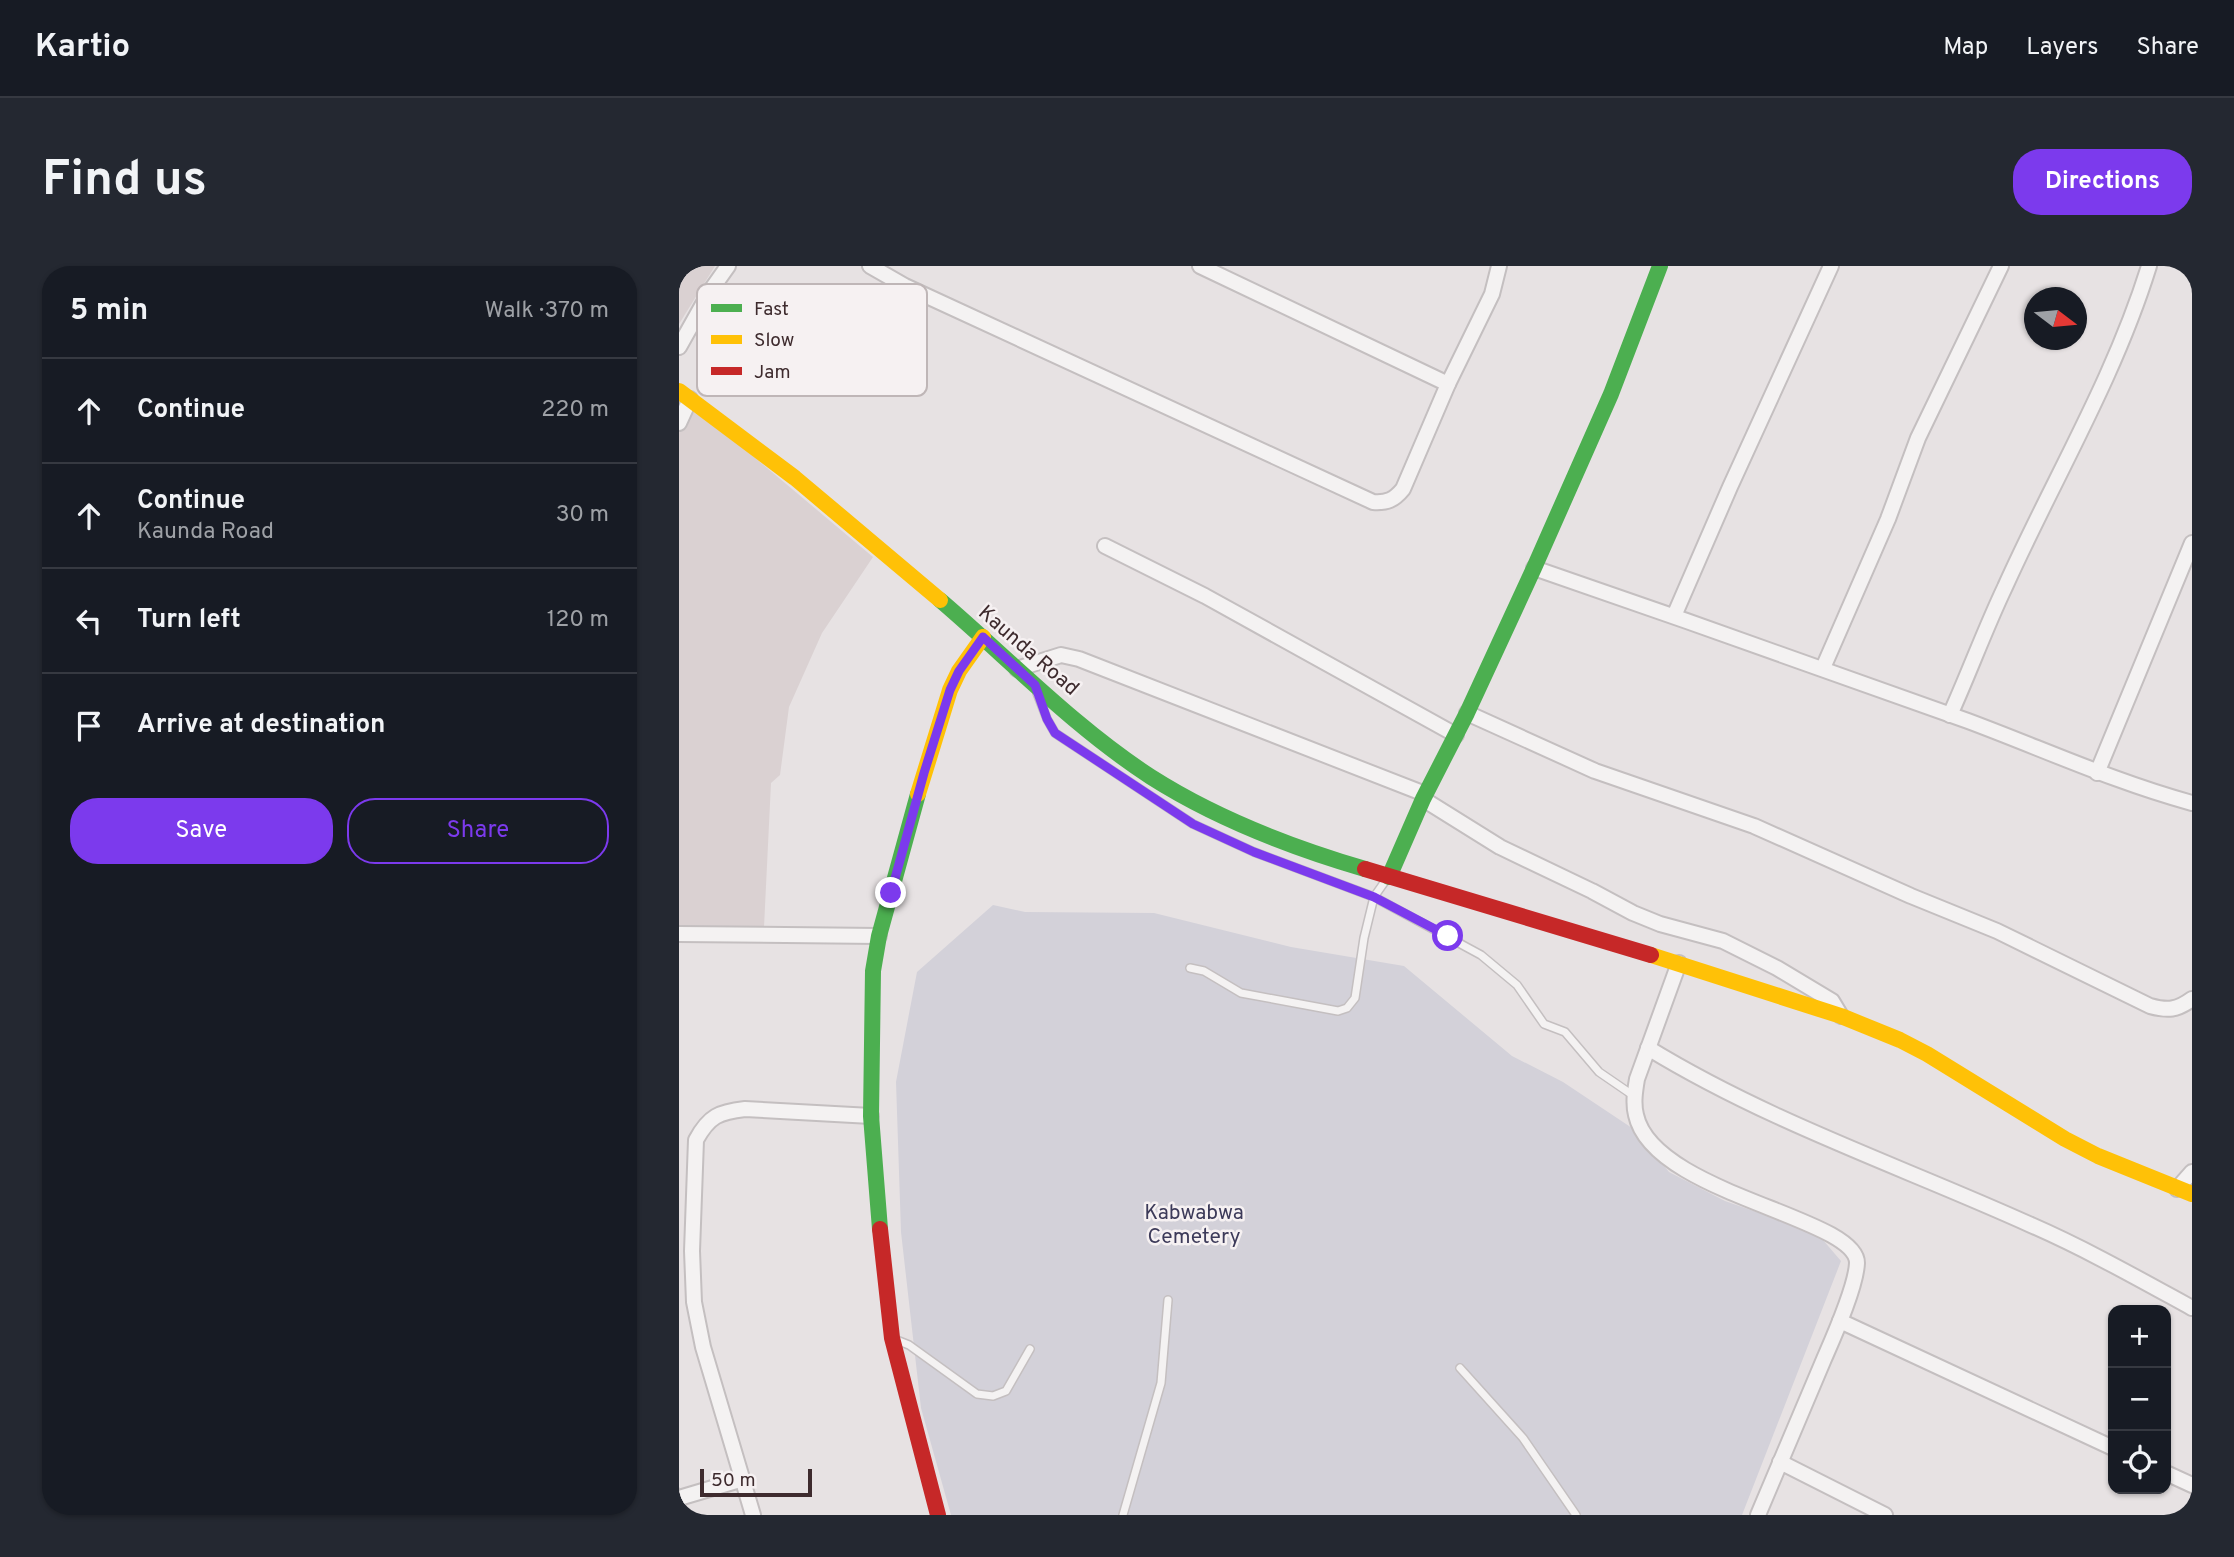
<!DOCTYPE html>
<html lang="en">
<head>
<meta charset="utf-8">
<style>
	body { margin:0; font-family:Overpass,sans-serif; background:#242831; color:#f1f3f6 }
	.controls { position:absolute; right:21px; bottom:21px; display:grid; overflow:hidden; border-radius:14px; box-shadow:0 2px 5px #0004 }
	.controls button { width:63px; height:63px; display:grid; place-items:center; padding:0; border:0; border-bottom:2px solid #363941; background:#171b24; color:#f1f3f6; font:35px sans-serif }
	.compass { position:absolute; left:1345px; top:21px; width:63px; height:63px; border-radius:50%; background:#171b24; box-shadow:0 2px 5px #0004; rotate:106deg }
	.scale { position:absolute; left:21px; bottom:18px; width:112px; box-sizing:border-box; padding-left:7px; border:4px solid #3e2b2e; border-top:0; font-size:19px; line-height:24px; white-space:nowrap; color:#3e2b2e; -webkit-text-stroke:5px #f6f1f2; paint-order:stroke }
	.stop { position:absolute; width:21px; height:21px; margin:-16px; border:5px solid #7c3aed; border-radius:50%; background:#fff }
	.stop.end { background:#7c3aed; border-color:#fff; box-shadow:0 2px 7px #0008 }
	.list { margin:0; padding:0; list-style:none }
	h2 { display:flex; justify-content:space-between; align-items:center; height:91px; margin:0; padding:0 28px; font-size:30px }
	h2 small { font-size:23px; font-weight:400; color:#9ea1a6 }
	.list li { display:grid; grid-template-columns:46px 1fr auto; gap:21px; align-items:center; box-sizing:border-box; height:105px; padding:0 28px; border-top:2px solid #363941 }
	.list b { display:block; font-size:26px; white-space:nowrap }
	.list p { margin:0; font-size:23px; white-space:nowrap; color:#9ea1a6 }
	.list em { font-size:23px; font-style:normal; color:#9ea1a6 }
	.actions { display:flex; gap:14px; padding:21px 28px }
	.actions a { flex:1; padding:16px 0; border:2px solid #7c3aed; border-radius:28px; text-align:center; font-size:24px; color:#7c3aed }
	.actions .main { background:#7c3aed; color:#fff }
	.icon { flex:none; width:38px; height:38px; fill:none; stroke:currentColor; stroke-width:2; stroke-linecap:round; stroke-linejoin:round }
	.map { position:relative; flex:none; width:1513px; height:1249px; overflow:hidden; border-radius:28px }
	header { display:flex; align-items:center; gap:42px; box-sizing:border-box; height:98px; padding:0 35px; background:#171b24; border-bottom:2px solid #363941 }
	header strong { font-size:33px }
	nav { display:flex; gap:38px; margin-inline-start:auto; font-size:24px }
	.intro { display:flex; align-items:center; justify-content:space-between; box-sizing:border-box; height:168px; padding:0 42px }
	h1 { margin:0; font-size:49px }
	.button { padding:18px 32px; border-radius:28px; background:#7c3aed; color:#fff; font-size:24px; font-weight:700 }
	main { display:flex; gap:42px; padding:0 42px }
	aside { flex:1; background:#171b24; border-radius:28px; box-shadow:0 2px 5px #0004 }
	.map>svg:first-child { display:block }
	.built { fill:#dad1d2 }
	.green { fill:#d3d1d9 }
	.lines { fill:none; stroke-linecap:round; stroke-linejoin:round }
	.lane-casing { stroke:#c4bfc0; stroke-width:10 }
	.street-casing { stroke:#c4bfc0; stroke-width:18 }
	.lane { stroke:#f4f2f2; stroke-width:7 }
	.street { stroke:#f4f2f2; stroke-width:14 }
	.fast { stroke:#4caf50; stroke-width:16 }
	.slow { stroke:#ffc107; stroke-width:16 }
	.jam { stroke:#c62828; stroke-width:16 }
	.route { stroke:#7c3aed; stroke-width:9 }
	.labels { text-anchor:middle; stroke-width:5; stroke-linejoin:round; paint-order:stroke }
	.street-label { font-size:21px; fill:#3e2b2e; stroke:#f6f1f2 }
	.park-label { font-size:21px; fill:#3c3a59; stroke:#f6f1f2 }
	.key { fill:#f6f1f2; stroke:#bfb6b7; stroke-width:2 }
	.key-label { font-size:19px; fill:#3e2b2e }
</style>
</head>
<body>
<header>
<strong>Kartio</strong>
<nav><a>Map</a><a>Layers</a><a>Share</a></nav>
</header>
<div class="intro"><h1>Find us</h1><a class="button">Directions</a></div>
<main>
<aside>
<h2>5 min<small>Walk · 370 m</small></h2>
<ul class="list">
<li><svg class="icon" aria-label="ahead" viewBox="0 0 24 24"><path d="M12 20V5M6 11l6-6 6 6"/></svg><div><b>Continue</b></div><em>220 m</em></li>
<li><svg class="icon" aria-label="ahead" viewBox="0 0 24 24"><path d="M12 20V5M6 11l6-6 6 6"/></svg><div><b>Continue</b><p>Kaunda Road</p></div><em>30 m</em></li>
<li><svg class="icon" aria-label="left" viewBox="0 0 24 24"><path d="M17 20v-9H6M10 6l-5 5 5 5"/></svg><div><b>Turn left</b></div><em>120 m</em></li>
<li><svg class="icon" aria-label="arrive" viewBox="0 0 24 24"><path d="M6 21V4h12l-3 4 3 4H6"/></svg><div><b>Arrive at destination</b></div></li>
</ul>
<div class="actions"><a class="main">Save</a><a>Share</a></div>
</aside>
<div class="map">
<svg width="1513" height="1249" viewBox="0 0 1513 1249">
	<rect width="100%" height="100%" fill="#e7e2e3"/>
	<g class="built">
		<polygon points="0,0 36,0 0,58"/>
		<polygon points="0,137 44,165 194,291 143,367 110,441 101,509 92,517 85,661 0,660"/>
	</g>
	<polygon class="green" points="314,639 346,646 475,647 612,681 725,700 833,790 884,816 956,864 990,906 1046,935 1138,967 1162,995 1063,1249 272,1249 242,1142 222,966 217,816 238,706"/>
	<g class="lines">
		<defs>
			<g id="lane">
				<polyline points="358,427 368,453 376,467 514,558 575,586 695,631 802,689 838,719 865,758 886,766 920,806 955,830"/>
				<polyline points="511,702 525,705 562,727 659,745 668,742 676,732 685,672 695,631 709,611"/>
				<polyline points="215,1073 230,1079 298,1128 314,1130 327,1125 351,1083"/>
				<polyline points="781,1102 844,1172 897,1249"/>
				<polyline points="444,1249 482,1117 489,1034"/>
			</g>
			<g id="street">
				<path d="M191,0l35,20 468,216c14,1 21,-2 30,-13l45,-105 44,-90 7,-28"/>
				<polyline points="521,0 769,118"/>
				<polyline points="0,81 32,24 49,0"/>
				<polyline points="0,157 11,133"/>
				<polyline points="426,280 526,330 777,469"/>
				<path d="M855,302c145,50 290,101 434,153 75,28 147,61 224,82"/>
				<polyline points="995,350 1051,221 1152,0"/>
				<polyline points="1144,402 1209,253 1239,172 1322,0"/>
				<polyline points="338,403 382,389 400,393 746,528"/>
				<path d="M788,447l128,58 159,55 157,70 86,35 153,75c18,5 27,4 42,-7"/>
				<path d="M1271,449c19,-42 35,-86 55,-128 48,-107 109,-208 144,-321"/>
				<polyline points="1418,507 1513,277"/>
				<polyline points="744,533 821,581 913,625 954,647 981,658 1044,675 1098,702 1153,735 1162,750"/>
				<polyline points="0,668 200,670"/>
				<path d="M1000,697l-42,116c-2,12 -4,24 -1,36 17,79 221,102 221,148 -1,24 -23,73 -33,96 -22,52 -44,104 -66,156"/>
				<path d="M969,782c121,74 255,119 383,177 55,24 108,54 161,83"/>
				<polyline points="1498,923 1513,906"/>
				<polyline points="1161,1055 1434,1182"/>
				<polyline points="1101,1196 1206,1249"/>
				<polyline points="1487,1207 1513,1219"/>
				<polyline points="0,1232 64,1213"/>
				<path d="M74,1249l-50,-168 -9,-45 -2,-51 4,-111c13,-24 23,-28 49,-31l126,7"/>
			</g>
		</defs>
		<use href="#lane" class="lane-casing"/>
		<use href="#street" class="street-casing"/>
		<use href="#lane" class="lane"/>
		<use href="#street" class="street"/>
		<g class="fast">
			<path d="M261,334c69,59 134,127 211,177 66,42 139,70 214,92"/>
			<polyline points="710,611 744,533 788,447 855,302 932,128 981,0"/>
			<polyline points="201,963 192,850 194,705 200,670 239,528"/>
		</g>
		<g class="slow">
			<polyline points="0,125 116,212 261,334"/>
			<polyline points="239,528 271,424 280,405 304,371"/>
			<polyline points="972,689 1162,750 1221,774 1248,788 1386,873 1419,890 1513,928"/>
		</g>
		<g class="jam">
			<polyline points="686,603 972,689"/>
			<polyline points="201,963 213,1072 259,1249"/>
		</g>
	</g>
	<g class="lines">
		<polyline class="route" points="212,627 245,507 271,424 280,405 304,371 356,419 368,453 376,467 514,558 575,586 695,631 769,670"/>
	</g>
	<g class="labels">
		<g class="street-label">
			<text transform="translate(350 384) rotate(41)" y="7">Kaunda Road</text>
		</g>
		<g class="park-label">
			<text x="515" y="953">Kabwabwa<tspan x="515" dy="24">Cemetery</tspan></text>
		</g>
	</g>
	<rect x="18" y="18" width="230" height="112" rx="10" class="key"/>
	<rect x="32" y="38" width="31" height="8" fill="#4caf50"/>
	<rect x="32" y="69" width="31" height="9" fill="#ffc107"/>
	<rect x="32" y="101" width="31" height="8" fill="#c62828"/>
	<g class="key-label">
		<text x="75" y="49">Fast</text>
		<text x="75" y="80">Slow</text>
		<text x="75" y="112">Jam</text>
	</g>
</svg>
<div class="controls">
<button>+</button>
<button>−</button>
<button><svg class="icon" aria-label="locate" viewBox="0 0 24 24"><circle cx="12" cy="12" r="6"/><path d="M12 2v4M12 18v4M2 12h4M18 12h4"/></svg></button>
</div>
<svg class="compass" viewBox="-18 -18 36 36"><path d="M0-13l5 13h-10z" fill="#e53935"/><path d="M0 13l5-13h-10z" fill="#9ea1a6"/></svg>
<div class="scale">50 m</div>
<div class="stop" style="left:769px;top:670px"></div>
<div class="stop end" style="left:212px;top:627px"></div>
</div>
</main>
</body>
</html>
